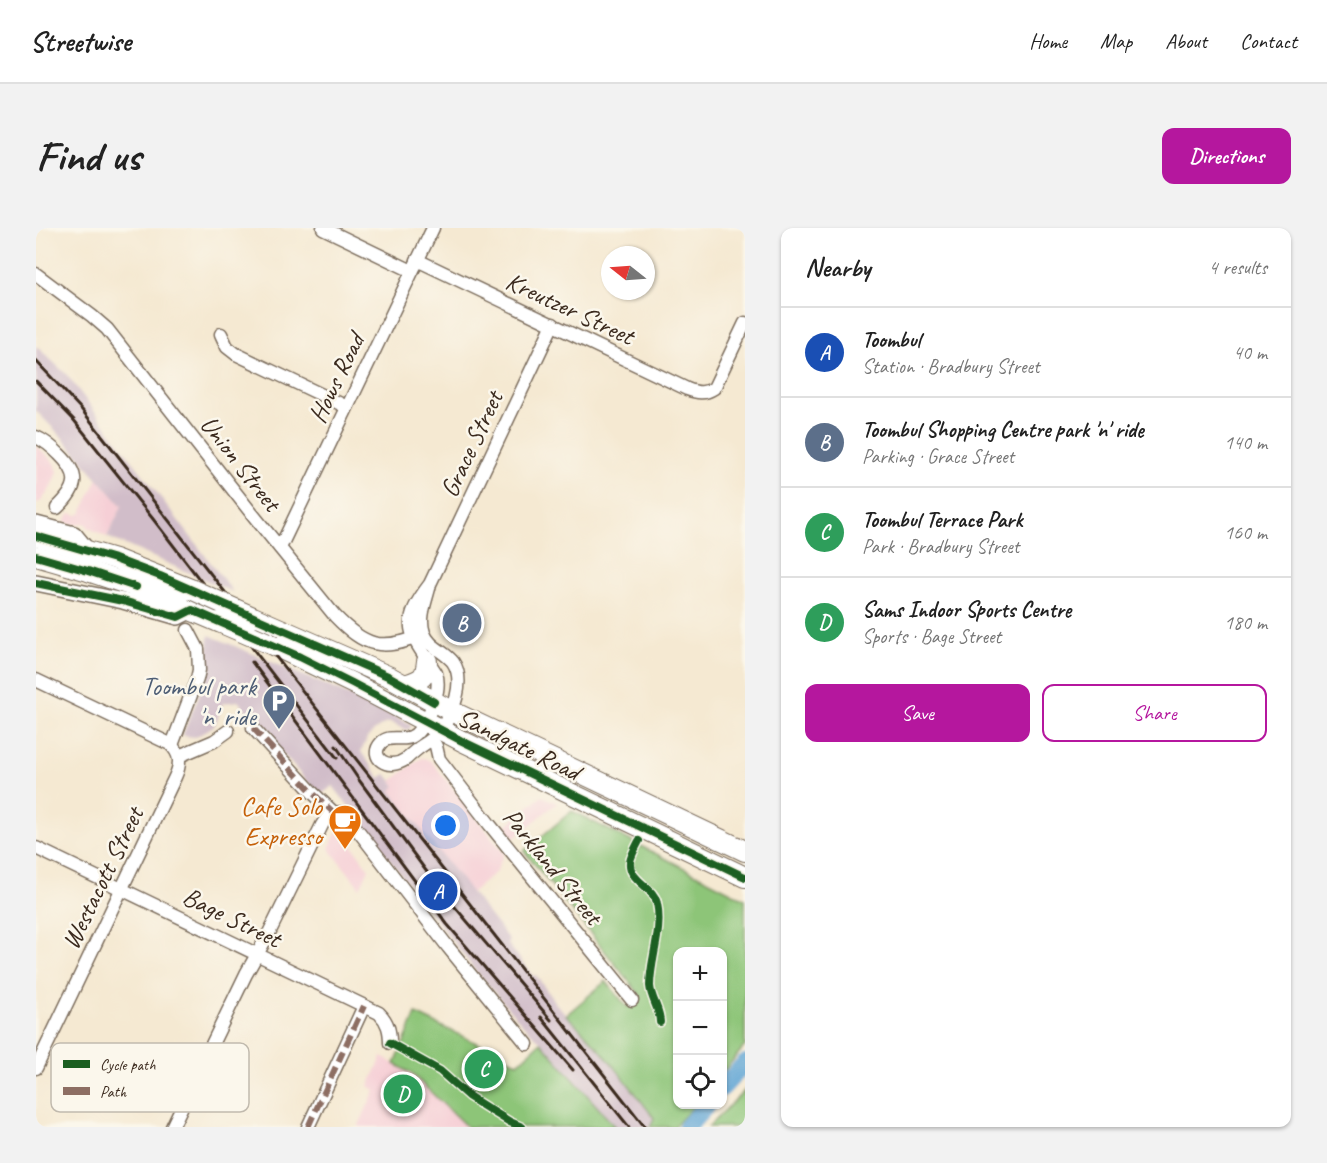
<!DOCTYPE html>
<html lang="en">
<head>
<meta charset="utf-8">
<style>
	body { margin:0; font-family:Caveat,sans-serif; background:#f2f2f2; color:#222 }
	.controls { position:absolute; right:18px; bottom:18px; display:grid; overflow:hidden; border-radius:12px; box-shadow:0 2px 4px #0004 }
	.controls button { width:54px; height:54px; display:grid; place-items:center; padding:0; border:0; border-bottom:2px solid #e0e0e0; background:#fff; color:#222; font:30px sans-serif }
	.compass { position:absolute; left:565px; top:18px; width:54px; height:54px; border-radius:50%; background:#fff; box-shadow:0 2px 4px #0004; rotate:287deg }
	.you { position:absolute; left:410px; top:598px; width:21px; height:21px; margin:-15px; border:4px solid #fff; border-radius:50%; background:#1a73e8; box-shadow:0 0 0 9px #1a73e833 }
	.badge { display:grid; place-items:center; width:39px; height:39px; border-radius:50%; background:#b5179e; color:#fff; font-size:20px; font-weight:700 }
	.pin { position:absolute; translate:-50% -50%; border:3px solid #fff; box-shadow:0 2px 6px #0006 }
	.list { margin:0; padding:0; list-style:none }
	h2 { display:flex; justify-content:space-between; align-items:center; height:78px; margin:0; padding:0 24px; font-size:26px }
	h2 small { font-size:20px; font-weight:400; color:#767676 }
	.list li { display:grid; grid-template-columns:39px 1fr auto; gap:18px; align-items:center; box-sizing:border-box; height:90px; padding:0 24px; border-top:2px solid #e0e0e0 }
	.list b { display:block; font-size:22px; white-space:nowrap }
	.list p { margin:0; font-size:20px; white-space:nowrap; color:#767676 }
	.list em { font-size:20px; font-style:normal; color:#767676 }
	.actions { display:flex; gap:12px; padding:18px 24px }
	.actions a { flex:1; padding:14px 0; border:2px solid #b5179e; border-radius:12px; text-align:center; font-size:21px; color:#b5179e }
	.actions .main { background:#b5179e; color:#fff }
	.icon { flex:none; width:33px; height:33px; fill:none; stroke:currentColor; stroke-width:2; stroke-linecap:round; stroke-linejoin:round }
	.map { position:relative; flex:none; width:709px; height:899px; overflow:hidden; border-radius:12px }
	header { display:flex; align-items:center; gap:36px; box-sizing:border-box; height:84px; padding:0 30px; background:#fff; border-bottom:2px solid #e0e0e0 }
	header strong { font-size:28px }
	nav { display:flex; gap:33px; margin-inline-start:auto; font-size:21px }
	.intro { display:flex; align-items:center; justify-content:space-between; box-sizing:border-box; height:144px; padding:0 36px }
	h1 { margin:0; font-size:42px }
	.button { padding:15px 27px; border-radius:12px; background:#b5179e; color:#fff; font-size:21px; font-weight:700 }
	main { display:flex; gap:36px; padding:0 36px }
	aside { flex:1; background:#fff; border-radius:12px; box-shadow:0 2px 4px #0004 }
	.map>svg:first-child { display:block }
	.built { fill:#f6cfd6 }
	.industrial { fill:#d1bdc9 }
	.green { fill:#8dc578; stroke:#64784b; stroke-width:1.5 }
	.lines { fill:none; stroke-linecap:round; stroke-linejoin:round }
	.river { stroke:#5ea4d4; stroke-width:18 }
	.minor-casing { stroke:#7c6d5d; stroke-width:15 }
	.tertiary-casing { stroke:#7c6d5d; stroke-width:18 }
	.trunk-casing { stroke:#7c6d5d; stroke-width:22 }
	.minor { stroke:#fff; stroke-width:12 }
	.tertiary { stroke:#fff; stroke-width:15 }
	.trunk { stroke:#fff; stroke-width:20 }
	.rail { stroke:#3b2a1e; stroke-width:3 }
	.trunk-bridge-casing { stroke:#7c6d5d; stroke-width:22; stroke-linecap:butt }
	.trunk-bridge { stroke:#fff; stroke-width:20 }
	.quiet { stroke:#8d6e63; stroke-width:6; stroke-dasharray:12 6; stroke-linecap:butt }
	.cycleway-casing { stroke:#fbf7ec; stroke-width:11 }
	.cycleway { stroke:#1b5e20; stroke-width:8 }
	.labels { text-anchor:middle; stroke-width:5; stroke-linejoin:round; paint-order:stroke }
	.street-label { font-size:26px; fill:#3b2a1e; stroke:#fbf7ec }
	.service-label { font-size:26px; fill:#4e5e75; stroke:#fbf7ec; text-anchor:end }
	.food-label { font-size:26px; fill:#c56008; stroke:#fbf7ec; text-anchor:end }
	.key { fill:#fbf7ec; stroke:#c1baae; stroke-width:1.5 }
	.key-label { font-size:16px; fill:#3b2a1e }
</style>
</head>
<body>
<header>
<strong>Streetwise</strong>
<nav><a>Home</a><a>Map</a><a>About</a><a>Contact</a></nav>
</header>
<div class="intro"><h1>Find us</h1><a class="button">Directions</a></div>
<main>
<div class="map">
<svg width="709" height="899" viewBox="0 0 709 899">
	<rect width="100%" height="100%" fill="#fbf7ec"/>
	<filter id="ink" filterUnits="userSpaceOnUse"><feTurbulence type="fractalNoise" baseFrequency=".0167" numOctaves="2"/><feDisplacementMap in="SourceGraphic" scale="12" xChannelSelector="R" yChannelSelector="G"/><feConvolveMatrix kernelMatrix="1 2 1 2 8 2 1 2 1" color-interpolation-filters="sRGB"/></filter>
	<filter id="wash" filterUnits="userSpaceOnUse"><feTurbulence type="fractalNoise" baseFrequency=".008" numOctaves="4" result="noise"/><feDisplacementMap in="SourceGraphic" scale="24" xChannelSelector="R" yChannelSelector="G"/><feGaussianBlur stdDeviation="1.35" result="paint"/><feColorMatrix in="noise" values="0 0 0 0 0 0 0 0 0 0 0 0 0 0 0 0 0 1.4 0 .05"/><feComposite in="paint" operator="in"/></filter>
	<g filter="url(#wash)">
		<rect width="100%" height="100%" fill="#f5e9d2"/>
		<g class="built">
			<polygon points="0,218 16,232 22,243 14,261 5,273 0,276"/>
			<polygon points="62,250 86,278 71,309 51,299 52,297 48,295 39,297 33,296 28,293 34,285 41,287 45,286"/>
			<polygon points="386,530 391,531 396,534 468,625 460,644 435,665 354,562 360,558 356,553 381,533"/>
			<polygon points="506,568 521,575 478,610 468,599"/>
			<polygon points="303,599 333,641 324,660 293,620"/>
			<polygon points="346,829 376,846 431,899 322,899 339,862 333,858"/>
		</g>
		<g class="industrial">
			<polygon points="0,118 30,146 197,364 71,309 86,278 25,208 0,183"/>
			<polygon points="173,407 340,479 375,497 375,500 370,502 355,495 350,495 339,502 331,510 325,524 344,550 350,546 360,558 355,563 473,712 471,715 497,748 500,747 520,776 552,807 578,838 619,890 614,899 579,899 505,814 488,798 482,791 438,741 297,558 283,568 202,473 187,475 179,497 160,509 148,508 147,506 170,450"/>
		</g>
		<g class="green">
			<path d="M536,583l173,88v147l-22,26 -1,-120h-44v152l17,1 -21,22h-24l4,-9c-27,-36 -54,-72 -88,-103l40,-34 21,26 13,-12 -116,-144z"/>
			<polygon points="380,786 482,835 505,814 579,899 431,899 376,846 359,836"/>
			<polygon points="709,862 709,899 672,899"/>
		</g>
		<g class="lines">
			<g class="river">
				<polyline points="686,860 709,835"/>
				<polyline points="651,899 672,876"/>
			</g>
		</g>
	</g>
	<g filter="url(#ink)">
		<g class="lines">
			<defs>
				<g id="minor">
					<polyline points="287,0 376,43"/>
					<path d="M381,32l270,129c10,4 18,5 27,-1l31,-65"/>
					<path d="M0,46l56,42 15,13 142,181 86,106c30,31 46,35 86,20"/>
					<polyline points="185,106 191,119 200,126 311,179"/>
					<path d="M0,209c9,4 16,10 23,17 22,21 19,34 -2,54"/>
					<polyline points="244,320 397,0"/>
					<path d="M394,356c-3,15 -12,33 -6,49 5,14 20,18 29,29 13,19 0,52 -12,68 -6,8 -13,12 -21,17 -5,4 -10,8 -14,12 -18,13 -38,-2 -25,-16 8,-9 20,-2 30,-6 11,-4 24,-34 26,-46 1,-6 1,-12 -1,-18 -26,-40 -38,-47 -6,-89l123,-260"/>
					<path d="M0,452l134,64c11,10 11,20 5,33l-139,291"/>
					<polyline points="217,500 277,565 297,584 306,585 317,596 412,719 491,816"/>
					<polyline points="396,512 400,518 403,531 417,549 454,597 596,772"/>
					<polyline points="136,517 161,451 163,442 162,421 152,402"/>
					<polyline points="143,528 178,513 192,503"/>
					<path d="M0,620l343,165c9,9 11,18 11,30"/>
					<polyline points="136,899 210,746 233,705 286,597 293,586 297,584"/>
					<polyline points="272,899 328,778"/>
				</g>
				<g id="tertiary">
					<polyline points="0,296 38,306 52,323"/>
					<polyline points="0,355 87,373 142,389 156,382"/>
				</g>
				<g id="trunk">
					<polyline points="0,308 79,331 157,362"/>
					<polyline points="0,328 52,343 100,359 183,394"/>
					<polyline points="217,389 354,449 415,483 709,623"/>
					<polyline points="239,418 316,455 426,513 709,649"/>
					<path d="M369,457c17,-6 20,-6 22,-24"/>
				</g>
			</defs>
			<use href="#minor" class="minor-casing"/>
			<use href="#tertiary" class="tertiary-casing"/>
			<use href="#trunk" class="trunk-casing"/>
			<use href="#minor" class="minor"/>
			<use href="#tertiary" class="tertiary"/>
			<use href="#trunk" class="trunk"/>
			<g class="rail">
				<polyline points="0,133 46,182 609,899"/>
				<polyline points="0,153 37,191 117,291 301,530"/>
				<polyline points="216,434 411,696 537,842"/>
				<polyline points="300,518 323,552 402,659 515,792"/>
				<polyline points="505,789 593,899"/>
			</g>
			<defs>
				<g id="trunk-bridge">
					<polyline points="157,362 217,389"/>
					<polyline points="183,394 239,418"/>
				</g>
			</defs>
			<use href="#trunk-bridge" class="trunk-bridge-casing"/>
			<use href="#trunk-bridge" class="trunk-bridge"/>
			<g class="quiet">
				<polyline points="217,500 277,565 297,584"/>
				<polyline points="272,899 328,778"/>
			</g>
			<defs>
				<g id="cycleway">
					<polyline points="0,308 79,331 124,348 354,449 398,474"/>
					<polyline points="0,328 52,343 100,359"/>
					<polyline points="0,355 87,373 142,389 156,382 264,429 316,455 426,513 709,649"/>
					<path d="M603,613c-3,6 -8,14 -9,21 -2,18 24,25 27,41 6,28 -7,56 -7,83 1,13 10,23 10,36"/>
					<polyline points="354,815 404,843 432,868 451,880 474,894 486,899"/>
				</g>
			</defs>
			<use href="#cycleway" class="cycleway-casing"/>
			<use href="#cycleway" class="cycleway"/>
		</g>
	</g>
	<defs>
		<symbol id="parking-pin" viewBox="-11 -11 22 30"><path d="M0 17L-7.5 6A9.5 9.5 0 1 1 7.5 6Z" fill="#5c6f8a" stroke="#fbf7ec"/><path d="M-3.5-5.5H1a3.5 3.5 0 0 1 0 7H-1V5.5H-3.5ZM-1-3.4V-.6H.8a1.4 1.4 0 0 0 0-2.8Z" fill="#fff"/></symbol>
		<symbol id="cafe-pin" viewBox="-11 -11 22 30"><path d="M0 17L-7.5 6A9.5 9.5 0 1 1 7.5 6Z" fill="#e8710a" stroke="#fbf7ec"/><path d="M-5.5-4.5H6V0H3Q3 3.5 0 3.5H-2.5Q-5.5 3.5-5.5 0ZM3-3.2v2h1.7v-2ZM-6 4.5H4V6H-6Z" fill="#fff"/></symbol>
	</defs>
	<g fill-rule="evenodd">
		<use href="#parking-pin" x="224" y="454" width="38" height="52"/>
		<use href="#cafe-pin" x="290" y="574" width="38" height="52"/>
	</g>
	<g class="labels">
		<g class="street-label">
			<text transform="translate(534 80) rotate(25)" y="9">Kreutzer Street</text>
			<text transform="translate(300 150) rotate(-64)" y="9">Hows Road</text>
			<text transform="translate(435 216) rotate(-65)" y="9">Grace Street</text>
			<text transform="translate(205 235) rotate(52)" y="9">Union Street</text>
			<text transform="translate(483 516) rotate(26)" y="9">Sandgate Road</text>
			<text transform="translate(517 638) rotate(51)" y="9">Parkland Street</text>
			<text transform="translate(66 650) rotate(-64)" y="9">Westacott Street</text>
			<text transform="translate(196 689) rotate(26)" y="9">Bage Street</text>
		</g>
		<g class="service-label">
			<text x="220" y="467">Toombul park<tspan x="220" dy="30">'n' ride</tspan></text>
		</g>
		<g class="food-label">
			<text x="286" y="587">Cafe Solo<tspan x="286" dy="30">Expresso</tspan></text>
		</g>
	</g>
	<rect x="15" y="815" width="198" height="69" rx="9" class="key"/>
	<rect x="27" y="832" width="27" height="8" fill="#1b5e20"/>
	<rect x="27" y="859" width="27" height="8" fill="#8d6e63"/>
	<g class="key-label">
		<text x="64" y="842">Cycle path</text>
		<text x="64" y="869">Path</text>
	</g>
</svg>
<div class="controls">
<button>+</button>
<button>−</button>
<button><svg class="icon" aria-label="locate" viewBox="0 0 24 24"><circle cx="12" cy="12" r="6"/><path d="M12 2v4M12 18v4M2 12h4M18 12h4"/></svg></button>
</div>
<svg class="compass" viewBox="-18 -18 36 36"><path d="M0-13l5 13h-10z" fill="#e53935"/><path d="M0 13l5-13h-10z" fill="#767676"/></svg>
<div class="you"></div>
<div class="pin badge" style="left:402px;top:663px;background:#1a4fb4">A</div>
<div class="pin badge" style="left:426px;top:395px;background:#5c6f8a">B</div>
<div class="pin badge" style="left:448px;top:841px;background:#2e9e5b">C</div>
<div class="pin badge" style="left:367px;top:866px;background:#2e9e5b">D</div>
</div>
<aside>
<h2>Nearby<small>4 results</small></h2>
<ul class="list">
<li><span class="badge" style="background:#1a4fb4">A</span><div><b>Toombul</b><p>Station · Bradbury Street</p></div><em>40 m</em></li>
<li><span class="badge" style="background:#5c6f8a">B</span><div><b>Toombul Shopping Centre park 'n' ride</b><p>Parking · Grace Street</p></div><em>140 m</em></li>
<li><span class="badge" style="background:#2e9e5b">C</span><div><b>Toombul Terrace Park</b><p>Park · Bradbury Street</p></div><em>160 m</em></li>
<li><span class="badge" style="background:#2e9e5b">D</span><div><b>Sams Indoor Sports Centre</b><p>Sports · Bage Street</p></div><em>180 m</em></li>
</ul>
<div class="actions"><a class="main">Save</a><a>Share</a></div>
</aside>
</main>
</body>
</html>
